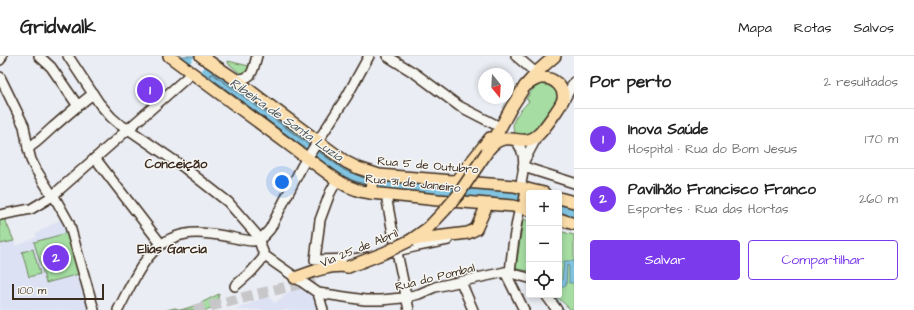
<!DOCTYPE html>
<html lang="pt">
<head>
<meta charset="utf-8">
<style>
	body { margin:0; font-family:"Architects Daughter",sans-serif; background:#f6f6f6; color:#222 }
	.controls { position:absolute; right:12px; bottom:12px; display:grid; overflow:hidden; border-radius:4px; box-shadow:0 2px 6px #0003 }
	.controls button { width:36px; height:36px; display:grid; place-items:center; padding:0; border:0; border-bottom:1px solid #e0e0e0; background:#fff; color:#222; font:20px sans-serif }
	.compass { position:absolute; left:478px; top:12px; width:36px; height:36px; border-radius:50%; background:#fff; box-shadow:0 2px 6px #0003; rotate:162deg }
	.scale { position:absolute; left:12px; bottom:10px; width:92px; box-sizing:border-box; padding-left:4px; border:2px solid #3b2a1e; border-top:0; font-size:11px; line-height:14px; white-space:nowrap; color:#3b2a1e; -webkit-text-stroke:3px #f6f6f2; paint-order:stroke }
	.you { position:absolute; left:282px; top:126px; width:14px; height:14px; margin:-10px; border:3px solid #fff; border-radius:50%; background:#1a73e8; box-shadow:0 0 0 6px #1a73e833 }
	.badge { display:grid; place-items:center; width:26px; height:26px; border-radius:50%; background:#7c3aed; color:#fff; font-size:13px; font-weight:700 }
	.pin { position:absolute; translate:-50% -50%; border:2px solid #fff; box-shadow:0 1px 4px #0006 }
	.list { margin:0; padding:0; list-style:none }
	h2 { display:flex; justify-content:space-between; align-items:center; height:52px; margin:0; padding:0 16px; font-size:17px }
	h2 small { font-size:13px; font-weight:400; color:#767676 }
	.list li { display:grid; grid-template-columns:26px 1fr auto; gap:12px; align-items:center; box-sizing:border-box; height:60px; padding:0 16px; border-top:1px solid #e0e0e0 }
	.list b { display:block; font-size:15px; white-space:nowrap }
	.list p { margin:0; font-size:13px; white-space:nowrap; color:#767676 }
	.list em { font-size:13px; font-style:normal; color:#767676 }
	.actions { display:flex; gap:8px; padding:12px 16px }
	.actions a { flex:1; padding:9px 0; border:1px solid #7c3aed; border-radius:4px; text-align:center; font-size:14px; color:#7c3aed }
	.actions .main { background:#7c3aed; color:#fff }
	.icon { flex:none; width:22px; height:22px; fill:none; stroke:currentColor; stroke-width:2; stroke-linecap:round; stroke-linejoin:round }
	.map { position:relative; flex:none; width:574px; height:254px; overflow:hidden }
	header { display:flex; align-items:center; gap:24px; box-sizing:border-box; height:56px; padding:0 20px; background:#fff; border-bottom:1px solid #e0e0e0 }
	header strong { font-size:19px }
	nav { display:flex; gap:22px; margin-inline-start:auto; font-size:14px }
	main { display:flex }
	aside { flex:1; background:#fff }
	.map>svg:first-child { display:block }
	.built { fill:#dce2f4 }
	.green { fill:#a5dda2; stroke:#708460 }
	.water { fill:#81c4e2; stroke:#658694 }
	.pier { fill:#eaedf3 }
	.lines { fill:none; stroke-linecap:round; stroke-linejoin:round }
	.shore { stroke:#57686c; stroke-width:1 }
	.stream { stroke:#658694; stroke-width:2 }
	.major-tunnel { stroke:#c7c6c8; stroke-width:11; stroke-dasharray:11 5.5; stroke-linecap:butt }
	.minor-casing { stroke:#3b2a1e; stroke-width:12 }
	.major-casing { stroke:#3b2a1e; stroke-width:14 }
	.minor { stroke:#f6f6f2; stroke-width:9 }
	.major { stroke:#fbddab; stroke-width:11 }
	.major-bridge-casing { stroke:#3b2a1e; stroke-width:14; stroke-linecap:butt }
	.major-bridge { stroke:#fbddab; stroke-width:11 }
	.labels { text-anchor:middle; stroke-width:3; stroke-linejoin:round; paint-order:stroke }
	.street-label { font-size:12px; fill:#3b2a1e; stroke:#f6f6f2 }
	.water-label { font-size:13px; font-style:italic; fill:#505859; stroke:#f6f6f2 }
	.neighbourhood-label { font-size:13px; font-weight:bold; fill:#3b2a1e; stroke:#f6f6f2 }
</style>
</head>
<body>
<header>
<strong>Gridwalk</strong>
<nav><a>Mapa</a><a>Rotas</a><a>Salvos</a></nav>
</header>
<main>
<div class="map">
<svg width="574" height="254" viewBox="0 0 574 254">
	<rect width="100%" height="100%" fill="#eaedf3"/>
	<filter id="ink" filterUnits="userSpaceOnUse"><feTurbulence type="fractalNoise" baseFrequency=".025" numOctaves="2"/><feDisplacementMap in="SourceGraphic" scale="8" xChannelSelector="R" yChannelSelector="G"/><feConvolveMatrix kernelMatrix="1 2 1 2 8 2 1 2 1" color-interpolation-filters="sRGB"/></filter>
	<g filter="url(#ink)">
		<g class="built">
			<polygon points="0,161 4,161 16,190 37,181 35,178 63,162 77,212 88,254 0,254"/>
			<polygon points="309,232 317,239 321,254 235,254 267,240 275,247 292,233"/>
		</g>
		<g class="green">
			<polygon points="228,5 249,10 248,16 244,19 241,18 228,7"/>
			<path d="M544,27c9,3 12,5 15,14l-10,18 -2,-1 -16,21 -3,2 -12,-2c-9,-14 5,-24 13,-34l-3,-2c5,-7 8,-14 18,-16z"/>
			<polygon points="0,161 4,161 14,185 0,188"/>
			<polygon points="523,163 529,165 529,215 516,213"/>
			<polygon points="559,175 574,179 574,254 570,253 555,239 559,239"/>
			<polygon points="67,177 79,218 46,227 34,186"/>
			<polygon points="33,193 40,218 29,221 22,196"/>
			<polygon points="219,238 216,251 208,254 167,254 175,252 181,254 197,249"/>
		</g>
		<g class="water">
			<polygon points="174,0 194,0 233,28 346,111 514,135 529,149 379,135 349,127"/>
			<polygon points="559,146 574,150 574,163 559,158"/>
			<polygon points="564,205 574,205 574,227 569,227 569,210 567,209 566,230 559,230 559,224 562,224"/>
		</g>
		<polygon class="pier" points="194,1 206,9 199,18 188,10"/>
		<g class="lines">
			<g class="shore">
				<polyline points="306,93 211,22 210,19 213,18 309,89"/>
				<polyline points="318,95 344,114 367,123"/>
				<path d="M315,100c16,11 31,25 51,28"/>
			</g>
			<polyline class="stream" points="554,239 562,253 564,254"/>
			<polyline class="major-tunnel" points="194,254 315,224"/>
			<defs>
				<g id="minor">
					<polyline points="39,0 51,11 78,50"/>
					<path d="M68,0l31,47 12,14 8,7 12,7 51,35 46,36 28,32c4,7 5,15 9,22l53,37 47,7h16l21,-2 17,-4 16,-7 70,-15 5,1 19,5"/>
					<polyline points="387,0 416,18 459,50 500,71"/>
					<polyline points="516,0 536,17"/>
					<polyline points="0,4 2,0"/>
					<polyline points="0,21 24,70 28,92 31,104 35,112 50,136 55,142 69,167 94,254"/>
					<path d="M235,23c19,0 17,-7 22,-23"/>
					<polyline points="563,46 574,26"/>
					<path d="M514,83c14,13 10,32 6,48"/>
					<path d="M28,92c9,-5 16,-13 24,-20 13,-11 27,-24 41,-34"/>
					<polyline points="95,102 161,188"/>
					<polyline points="524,105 538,79"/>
					<polyline points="523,110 530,113 574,127"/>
					<polyline points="337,124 330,137 320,164 315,204 353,203 366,201"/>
					<polyline points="386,139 392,172 409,254"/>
					<polyline points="0,159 31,153 51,141 192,17"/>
					<polyline points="392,196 418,190 448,184"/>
					<polyline points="505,216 524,254"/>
					<path d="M510,217c2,-22 5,-44 10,-66"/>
					<polyline points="461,226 473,254"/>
					<polyline points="235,230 251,216 265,200"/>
					<polyline points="318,237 323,254"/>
					<polyline points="546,239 557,254"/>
					<path d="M118,254c16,-30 30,-70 68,-76 8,-2 17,-1 25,0 14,1 28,6 42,7 8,-1 12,-6 17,-12l32,-63 45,-70 22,-40"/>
				</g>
				<g id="major">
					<polyline points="169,0 304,100 337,124 347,130 360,135 371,137 438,144 513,150 529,154"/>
					<polyline points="201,0 235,23 261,43 346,106 358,112 379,119 514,130 544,137"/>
					<polyline points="490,91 511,52 525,30 539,14 555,0"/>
					<path d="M489,93c3,-4 9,-9 15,-10 12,-2 23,7 35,-5 5,-5 23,-29 24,-35 2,-12 -10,-22 -21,-21 -6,0 -12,5 -17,8"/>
					<polyline points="456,125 490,82"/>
					<polyline points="371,137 374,118"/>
					<polyline points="559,142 574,146"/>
					<polyline points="524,152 527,133"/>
					<polyline points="559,163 574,168"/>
					<polyline points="411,184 468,177 476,173 477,171 486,151 487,149 490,148"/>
					<polyline points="411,184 428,172 445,154"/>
					<path d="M295,222c16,-6 36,-14 53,-11"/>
				</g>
			</defs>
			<use href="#minor" class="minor-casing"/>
			<use href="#major" class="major-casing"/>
			<use href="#minor" class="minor"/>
			<use href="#major" class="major"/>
			<defs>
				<g id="major-bridge">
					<polyline points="445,154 458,139 487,96"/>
					<polyline points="348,211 384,197 411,184"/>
				</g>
			</defs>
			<use href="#major-bridge" class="major-bridge-casing"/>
			<use href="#major-bridge" class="major-bridge"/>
		</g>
	</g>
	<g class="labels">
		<g class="street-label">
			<text transform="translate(428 109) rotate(5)" y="4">Rua 5 de Outubro</text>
			<text transform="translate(413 127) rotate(6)" y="4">Rua 31 de Janeiro</text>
			<text transform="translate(359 192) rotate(-22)" y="4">Via 25 de Abril</text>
			<text transform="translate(435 221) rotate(-14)" y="4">Rua do Pombal</text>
		</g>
		<g class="water-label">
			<text transform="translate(287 63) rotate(35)" y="5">Ribeira de Santa Luzia</text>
		</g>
		<g class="neighbourhood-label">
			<text x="176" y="112">Conceição</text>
			<text x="172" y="197">Elias Garcia</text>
		</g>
	</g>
</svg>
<div class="controls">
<button>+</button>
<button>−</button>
<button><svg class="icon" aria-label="locate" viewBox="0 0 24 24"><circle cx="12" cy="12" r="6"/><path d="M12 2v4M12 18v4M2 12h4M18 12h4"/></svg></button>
</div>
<svg class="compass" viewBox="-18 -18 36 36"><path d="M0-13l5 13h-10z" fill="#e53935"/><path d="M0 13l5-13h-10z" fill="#767676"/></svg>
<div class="scale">100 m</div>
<div class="you"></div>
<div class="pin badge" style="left:150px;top:34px">1</div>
<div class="pin badge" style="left:56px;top:202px">2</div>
</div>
<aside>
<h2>Por perto<small>2 resultados</small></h2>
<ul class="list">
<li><span class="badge">1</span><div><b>Inova Saúde</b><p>Hospital · Rua do Bom Jesus</p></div><em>170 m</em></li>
<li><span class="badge">2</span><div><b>Pavilhão Francisco Franco</b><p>Esportes · Rua das Hortas</p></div><em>260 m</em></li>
</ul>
<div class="actions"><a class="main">Salvar</a><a>Compartilhar</a></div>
</aside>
</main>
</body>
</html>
